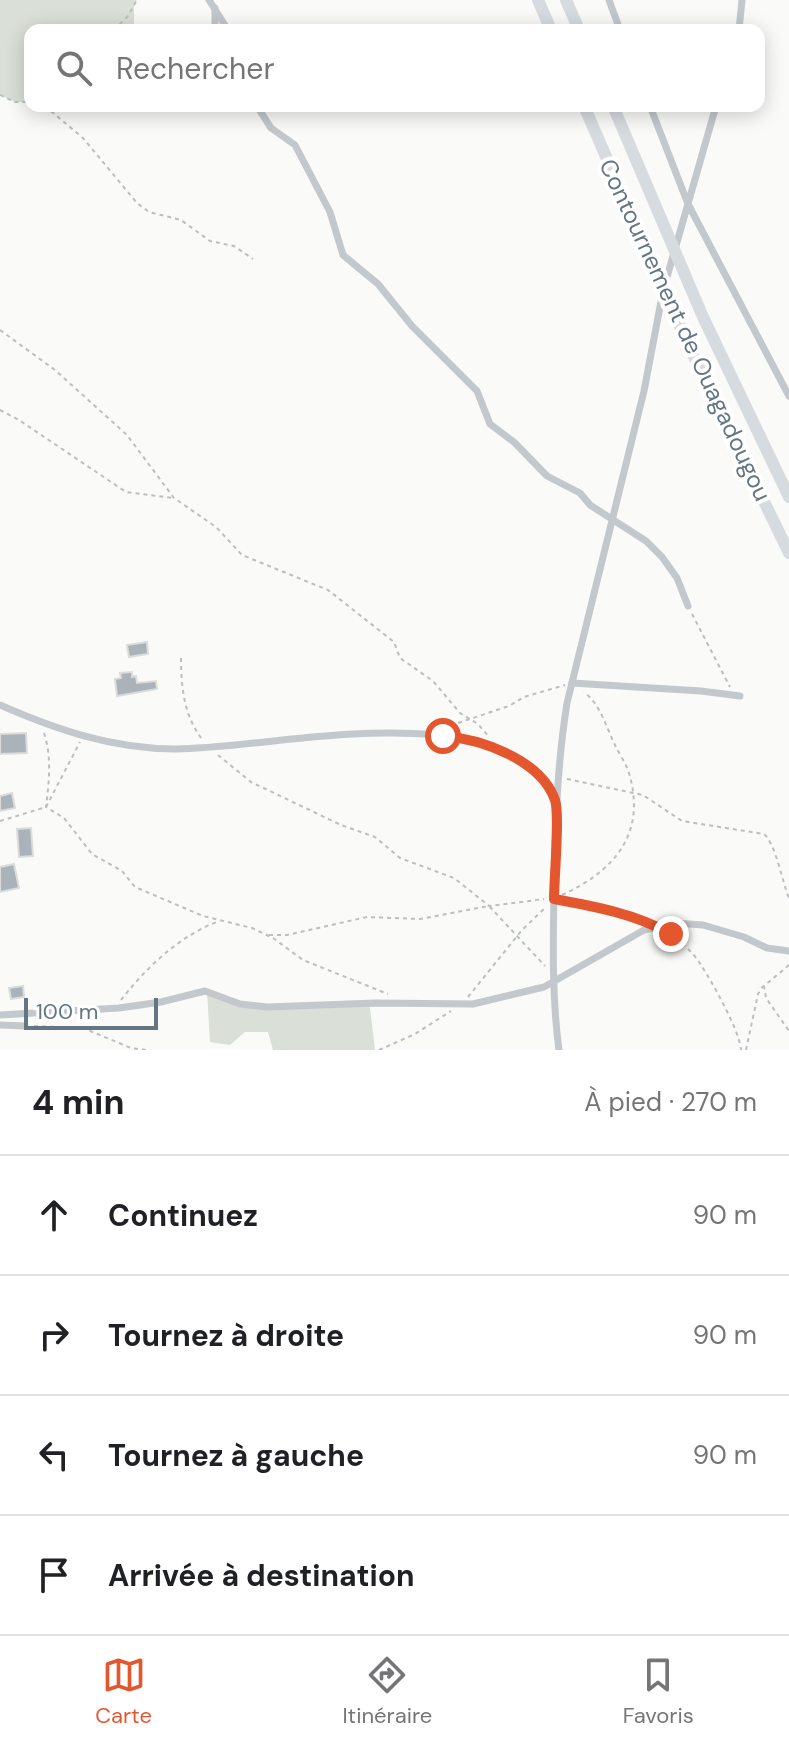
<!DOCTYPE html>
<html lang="fr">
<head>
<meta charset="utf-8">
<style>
	body { margin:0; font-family:"DM Sans",sans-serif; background:#f2f2f2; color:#202124 }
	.scale { position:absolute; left:24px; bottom:20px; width:134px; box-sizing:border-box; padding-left:8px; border:4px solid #657683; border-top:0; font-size:22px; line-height:28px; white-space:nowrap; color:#657683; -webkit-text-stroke:6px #fff; paint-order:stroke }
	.stop { position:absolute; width:24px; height:24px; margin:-18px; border:6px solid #e4572e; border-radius:50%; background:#fff }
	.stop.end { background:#e4572e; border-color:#fff; box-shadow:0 2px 8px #0008 }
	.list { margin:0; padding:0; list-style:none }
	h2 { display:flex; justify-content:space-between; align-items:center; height:104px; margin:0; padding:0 32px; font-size:34px }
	h2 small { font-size:26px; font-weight:400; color:#757577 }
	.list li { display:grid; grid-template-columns:52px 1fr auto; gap:24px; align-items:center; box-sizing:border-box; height:120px; padding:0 32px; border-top:2px solid #e0e0e0 }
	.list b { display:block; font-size:30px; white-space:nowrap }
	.list em { font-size:26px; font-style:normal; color:#757577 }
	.icon { flex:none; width:44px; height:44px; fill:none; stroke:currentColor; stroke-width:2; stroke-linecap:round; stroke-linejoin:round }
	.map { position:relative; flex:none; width:789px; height:1050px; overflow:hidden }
	.search { position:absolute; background:#fff; box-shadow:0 4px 20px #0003; left:24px; right:24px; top:24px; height:88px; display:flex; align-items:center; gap:20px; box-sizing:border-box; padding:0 28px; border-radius:16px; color:#757577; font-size:30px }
	.sheet { height:584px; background:#fff }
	nav { display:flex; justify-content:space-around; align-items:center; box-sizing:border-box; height:112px; border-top:2px solid #e0e0e0; background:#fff; font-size:22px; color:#757577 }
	nav a { display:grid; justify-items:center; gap:4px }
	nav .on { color:#e4572e }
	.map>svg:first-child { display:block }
	.green { fill:#dadfd7 }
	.building { fill:#aab3b9; stroke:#dcdcda; stroke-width:2 }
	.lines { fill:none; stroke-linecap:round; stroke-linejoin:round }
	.path { stroke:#bbbfc2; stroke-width:2; stroke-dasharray:4 4; stroke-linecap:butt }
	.street { stroke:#c3c8cc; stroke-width:7 }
	.highway { stroke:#d6dbdf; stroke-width:12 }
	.route { stroke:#e4572e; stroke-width:10 }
	.labels { text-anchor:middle; stroke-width:8; stroke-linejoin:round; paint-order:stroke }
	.street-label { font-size:24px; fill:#657683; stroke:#fff }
</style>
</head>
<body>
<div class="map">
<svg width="789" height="1050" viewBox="0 0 789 1050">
	<rect width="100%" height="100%" fill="#fafaf8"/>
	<g class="green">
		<polygon points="0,0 137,0 134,5 134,30 30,30 30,102 15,102 0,95"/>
		<polygon points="207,992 235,1002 266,1005 369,1000 375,1050 273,1050 268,1032 245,1032 230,1045 210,1042"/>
	</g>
	<g class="building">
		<polygon points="147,642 148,654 129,657 127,645"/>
		<polygon points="132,672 132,677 136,676 137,683 156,681 157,689 117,696 115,679 121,678 120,673"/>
		<polygon points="26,733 27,753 0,754 0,734"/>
		<polygon points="12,793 15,808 0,811 0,796"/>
		<polygon points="31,828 33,856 19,857 17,829"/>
		<polygon points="14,864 19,888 0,892 0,867"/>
		<polygon points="23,986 24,997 11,999 9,988"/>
	</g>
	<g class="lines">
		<g class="path">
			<polyline points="114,30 128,16 137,0"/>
			<polyline points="0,95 15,102 30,102"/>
			<polyline points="45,106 83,138 137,203 149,212 181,220 210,241 234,246 253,259"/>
			<polyline points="0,330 55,370 127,435 174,498 216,527 242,555 328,590 394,642 400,658 433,681 460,713 478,724 489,737"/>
			<polyline points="0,410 19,420 126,492 174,498"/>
			<polyline points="692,614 730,687"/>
			<path d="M181,658c0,29 3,58 21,81"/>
			<polyline points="443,728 509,706 524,697 565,685"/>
			<path d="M44,733c8,24 5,49 2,74l18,11 28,36 30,17 13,16 68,29 49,12 21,10 30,22 85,34"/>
			<polyline points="218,755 251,782 341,825 375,837 400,858 454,878 489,906 544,899"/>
			<path d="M567,779l76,16 39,26 82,13c12,10 18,48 25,64"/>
			<polyline points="0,821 46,807 80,742"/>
			<path d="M562,895c52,-24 85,-61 67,-122 -3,-10 -10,-19 -14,-28 -9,-18 -14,-40 -31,-53"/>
			<polyline points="563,901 592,906 642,921"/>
			<path d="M670,933c11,9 23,19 31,32 11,17 39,66 40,85"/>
			<polyline points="269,935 287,935 367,917 420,919 489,906 545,966"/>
			<polyline points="789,965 764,986 766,998 789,1031"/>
			<polyline points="468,997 522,930 545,908"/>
			<path d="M121,1000c24,-31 58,-64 96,-78"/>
			<polyline points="34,1026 83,1028 131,1048 146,1050"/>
			<polyline points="379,1050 415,1034 451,1011"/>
			<polyline points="746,1050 758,994 763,986"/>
		</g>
		<g class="street">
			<polyline points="209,0 228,30"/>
			<polyline points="609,0 620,30"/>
			<polyline points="215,8 215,30"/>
			<polyline points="739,30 742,0"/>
			<polyline points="257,106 271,128 295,145 330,212 343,255 378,284 412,326 477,391 490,424 514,442 547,476 580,493 590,505 646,541 662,557 677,578 688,606"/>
			<polyline points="650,106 688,204 789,396"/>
			<polyline points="572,683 701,691 740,696"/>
			<path d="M0,705c57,25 113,44 176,44 100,0 324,-60 380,52"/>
			<polyline points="0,1015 119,1008 161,1002 205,991 240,1004 267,1007 376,1003 473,1004 544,987 644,930 675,923 703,925 744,937 767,948 789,951"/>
			<polyline points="0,1025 24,1026"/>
			<path d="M559,1050c-7,-52 -6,-106 -5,-158 1,-64 3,-126 13,-189l77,-312 19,-100 53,-185"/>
		</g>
		<g class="highway">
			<polyline points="538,0 551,30"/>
			<polyline points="566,0 579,30"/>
			<polyline points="584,106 685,338 789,553"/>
			<polyline points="613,106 703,317 789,497"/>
		</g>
	</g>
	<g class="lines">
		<path class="route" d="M443,736c39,3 98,24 112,64 5,14 -1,80 -1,99 39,7 82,15 117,35"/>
	</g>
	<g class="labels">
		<g class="street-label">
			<text transform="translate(685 330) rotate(65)" y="8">Contournement de Ouagadougou</text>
		</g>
	</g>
</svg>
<div class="scale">100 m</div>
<div class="stop" style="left:443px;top:736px"></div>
<div class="stop end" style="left:671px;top:934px"></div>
<div class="search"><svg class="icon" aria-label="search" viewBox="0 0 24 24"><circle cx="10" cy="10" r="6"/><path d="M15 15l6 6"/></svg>Rechercher</div>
</div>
<section class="sheet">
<h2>4 min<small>À pied · 270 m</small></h2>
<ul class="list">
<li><svg class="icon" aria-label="ahead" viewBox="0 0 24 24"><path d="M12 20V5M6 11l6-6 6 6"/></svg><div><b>Continuez</b></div><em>90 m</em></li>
<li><svg class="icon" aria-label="right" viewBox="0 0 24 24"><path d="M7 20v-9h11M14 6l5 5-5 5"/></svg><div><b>Tournez à droite</b></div><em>90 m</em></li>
<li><svg class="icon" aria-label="left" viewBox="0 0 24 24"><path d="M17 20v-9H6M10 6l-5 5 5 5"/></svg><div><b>Tournez à gauche</b></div><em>90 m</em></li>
<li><svg class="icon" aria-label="arrive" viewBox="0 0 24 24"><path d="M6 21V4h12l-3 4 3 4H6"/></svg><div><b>Arrivée à destination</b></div></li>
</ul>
</section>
<nav>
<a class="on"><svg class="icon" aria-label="map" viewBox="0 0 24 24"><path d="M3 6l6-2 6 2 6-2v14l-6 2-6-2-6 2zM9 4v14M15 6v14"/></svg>Carte</a>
<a><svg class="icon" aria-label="directions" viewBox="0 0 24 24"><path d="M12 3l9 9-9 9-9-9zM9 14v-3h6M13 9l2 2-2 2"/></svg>Itinéraire</a>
<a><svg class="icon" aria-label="saved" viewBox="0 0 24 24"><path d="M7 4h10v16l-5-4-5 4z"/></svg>Favoris</a>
</nav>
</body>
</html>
